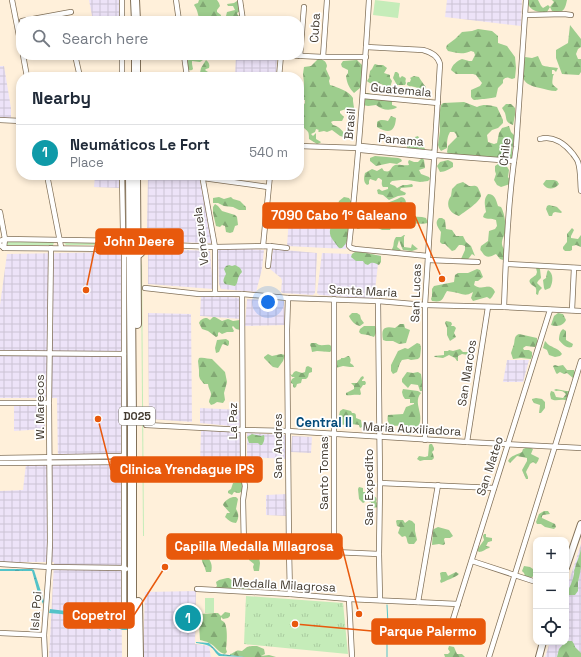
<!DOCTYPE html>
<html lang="en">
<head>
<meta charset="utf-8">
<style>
	body { margin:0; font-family:"Space Grotesk",sans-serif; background:#f6f6f7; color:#1f2937 }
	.controls { position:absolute; right:12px; bottom:12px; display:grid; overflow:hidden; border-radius:8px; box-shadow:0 2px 6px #0003 }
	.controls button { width:36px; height:36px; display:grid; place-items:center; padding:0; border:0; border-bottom:1px solid #e0e1e3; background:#fff; color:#1f2937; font:20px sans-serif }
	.you { position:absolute; left:268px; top:302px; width:14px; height:14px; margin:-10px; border:3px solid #fff; border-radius:50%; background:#1a73e8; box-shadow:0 0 0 6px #1a73e833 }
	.badge { display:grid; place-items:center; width:26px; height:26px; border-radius:50%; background:#db2777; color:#fff; font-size:13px; font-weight:700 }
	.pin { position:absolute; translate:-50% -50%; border:2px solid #fff; box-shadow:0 1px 4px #0006 }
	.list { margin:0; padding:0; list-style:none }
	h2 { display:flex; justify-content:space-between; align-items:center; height:52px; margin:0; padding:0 16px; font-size:17px }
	h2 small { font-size:13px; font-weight:400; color:#747a83 }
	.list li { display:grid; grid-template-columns:26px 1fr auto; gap:12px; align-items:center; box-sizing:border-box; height:56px; padding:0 16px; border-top:1px solid #e0e1e3 }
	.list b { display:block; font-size:15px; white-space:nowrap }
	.list p { margin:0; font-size:13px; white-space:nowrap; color:#747a83 }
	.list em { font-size:13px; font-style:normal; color:#747a83 }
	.icon { flex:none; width:22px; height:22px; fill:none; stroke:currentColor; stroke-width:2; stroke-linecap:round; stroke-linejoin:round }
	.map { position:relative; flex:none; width:581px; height:657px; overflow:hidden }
	.search { position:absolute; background:#fff; box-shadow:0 2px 6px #0003; left:16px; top:16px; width:288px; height:44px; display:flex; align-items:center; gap:10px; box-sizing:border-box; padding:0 14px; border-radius:16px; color:#747a83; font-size:15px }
	.panel { position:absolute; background:#fff; box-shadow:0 2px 6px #0003; left:16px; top:72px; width:288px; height:108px; border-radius:16px }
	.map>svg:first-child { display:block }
	.industrial { fill:url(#industrial-grid) }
	.grass { fill:#c5ecb9 }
	.forest { fill:url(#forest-firs) }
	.park { fill:url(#park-tufts) }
	.water { fill:url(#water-ripples) }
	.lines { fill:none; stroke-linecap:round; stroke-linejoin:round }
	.stream { stroke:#54c3c8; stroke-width:1 }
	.street-casing { stroke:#827159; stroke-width:6 }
	.secondary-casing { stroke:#827159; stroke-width:8 }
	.highway-casing { stroke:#827159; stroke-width:10 }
	.street { stroke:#fff; stroke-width:4.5 }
	.secondary { stroke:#fff; stroke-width:6 }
	.highway { stroke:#fff; stroke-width:8 }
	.labels { text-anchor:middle; stroke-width:3.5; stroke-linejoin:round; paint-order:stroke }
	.shield { fill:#fff; stroke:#7b766e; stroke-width:1 }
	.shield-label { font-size:11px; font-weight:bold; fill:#433b30 }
	.street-label { font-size:12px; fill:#433b30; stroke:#fff }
	.neighbourhood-label { font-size:13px; font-weight:bold; fill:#044b7a; stroke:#fff }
	.leader { fill:none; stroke:#e8590c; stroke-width:1.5 }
	.callout-dot { fill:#e8590c; stroke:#fff; stroke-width:1.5 }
	.callout { fill:#e8590c; stroke:#e8590c; stroke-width:1.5 }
	.callout-label { font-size:13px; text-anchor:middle; font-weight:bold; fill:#fff }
</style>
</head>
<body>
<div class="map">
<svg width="581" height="657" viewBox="0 0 581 657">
	<defs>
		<pattern id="industrial-grid" width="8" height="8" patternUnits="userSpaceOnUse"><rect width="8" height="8" fill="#ede3f8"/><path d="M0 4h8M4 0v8" fill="none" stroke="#ccc4d5"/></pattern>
		<pattern id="forest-firs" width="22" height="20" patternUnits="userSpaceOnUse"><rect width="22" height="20" fill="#9dcd8d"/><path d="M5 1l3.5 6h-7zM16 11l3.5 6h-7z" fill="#82a874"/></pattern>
		<pattern id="park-tufts" width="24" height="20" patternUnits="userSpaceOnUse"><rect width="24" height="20" fill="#c5ecb9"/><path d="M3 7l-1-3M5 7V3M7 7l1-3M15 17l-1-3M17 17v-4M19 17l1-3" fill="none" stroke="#aacb9f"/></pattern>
		<pattern id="water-ripples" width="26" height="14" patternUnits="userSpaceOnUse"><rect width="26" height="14" fill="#54c3c8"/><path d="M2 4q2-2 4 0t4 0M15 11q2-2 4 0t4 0" fill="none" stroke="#47a0a3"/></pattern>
	</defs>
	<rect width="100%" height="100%" fill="#fff0da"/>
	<g class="industrial">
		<polygon points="89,0 119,0 119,21 93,21"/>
		<polygon points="447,0 522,0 521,26 445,17"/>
		<polygon points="236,55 275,56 277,60 276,77 235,77"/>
		<polygon points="0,66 4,66 11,108 11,118 0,118"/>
		<polygon points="95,175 119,175 119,188 94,187"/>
		<polygon points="148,175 199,175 212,243 167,242 166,228 147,228"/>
		<polygon points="290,203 351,209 352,213 346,249 287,246"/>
		<polygon points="221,247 264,250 262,269 256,292 221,289 219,284 218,249"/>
		<polygon points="148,248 210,251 213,289 148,284"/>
		<polygon points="273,249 317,253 315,293 313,295 282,293 281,291 282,281 281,278 270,269"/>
		<polygon points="122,252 121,549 122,657 49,657 54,562 0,562 0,491 23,490 26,464 58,462 57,398 0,398 0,305 7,254"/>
		<polygon points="322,253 379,255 374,299 319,295 317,293"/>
		<polygon points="201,295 242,298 241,319 200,316"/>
		<polygon points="247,299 284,301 285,325 245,326"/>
		<polygon points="148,313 191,314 192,422 149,419"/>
		<polygon points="507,360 529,360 523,382 503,382"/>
		<polygon points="14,405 45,406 45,429 14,431"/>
		<polygon points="200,408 241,410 241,427 200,423"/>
		<polygon points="201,430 241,433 241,465 200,463"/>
		<polygon points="247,433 286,435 286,459 247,457"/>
		<polygon points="292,436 312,437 311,453 291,452"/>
		<polygon points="287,494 287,516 266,515 266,495"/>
		<polygon points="581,544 581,657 545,657 550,642 566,642 566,590"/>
		<polygon points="196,591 195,644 209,646 211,657 143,657 145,592"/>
	</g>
	<g class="grass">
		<polygon points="375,0 400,3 398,18 373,15"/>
		<polygon points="7,242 53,242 54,243 53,245 8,245 7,244"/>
		<polygon points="65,242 116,243 117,244 116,245 66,245 64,243"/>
		<polygon points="125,260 126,260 127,262 129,568 128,568 126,563"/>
		<polygon points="142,260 144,536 143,536 141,269"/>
		<rect x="205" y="598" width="9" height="15"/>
	</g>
	<g class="forest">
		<path d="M199,0h18l2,3 1,3 -3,4v2l4,3v1l-5,5h-15c-4,-5 -2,-9 -7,-16l1,-1 3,-1z"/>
		<path d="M526,0h12l3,6 2,2 5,-3 2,2 4,-5 -2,-2h15c-2,10 -4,14 -15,11l-2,-4 -3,5c-10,1 -18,-2 -21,-12z"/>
		<polygon points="237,1 241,2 244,6 242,6 240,12 238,12 237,14 240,17 241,21 236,21 234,17 232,19 228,18 226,16 227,12 235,10 233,6 228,6 227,4 234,3"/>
		<polygon points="570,25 581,39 581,47 578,49 576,54 578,59 581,59 581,72 579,75 562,74 556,58 556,50 568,43"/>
		<path d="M478,29l14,2 6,5v7l9,3 8,11 1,11 -1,10 -3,1c-4,-2 -6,-2 -9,1v3l-5,5 -2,9c-3,1 -21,3 -22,3 -2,-1 -2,-2 -3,-3v-7l9,-4 2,-3 -6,-8 -3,-1h-17l-5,-4c1,-5 6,-9 11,-11l7,2h3l3,-6 -1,-3 -3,-1c-8,4 -15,2 -23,0l-2,-3 1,-3 8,-6 7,-7 10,-1z"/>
		<path d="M193,55l8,2 2,3 -3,2 -8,-1v3l1,5 -1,1c-4,1 -5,-1 -6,-4l3,-8z"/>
		<path d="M538,56l4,9c3,2 12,2 16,3l-2,4 -2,-2h-2v4h2l-1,2c-1,8 -2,8 5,13l-2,2c-6,0 -10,-2 -16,-3 -19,-4 -18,-10 -19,-27l4,-4 7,1z"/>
		<path d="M318,59c5,0 8,2 9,7l-1,3 4,9 -1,3 1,4c7,2 19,6 23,13v3l1,7 -2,2 -6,-1 -6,2v2l4,4 -2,4h-9l-2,1 2,3c7,2 9,5 12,10l-1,2 -4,-1 -8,-6 -5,2 -3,-1 -5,1 -1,-1 1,-1 -3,-1 -1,3 -4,2 2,2 3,-3v6l5,3 -1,1 -3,1 -8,-5c0,-1 0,-6 -1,-7 -1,-2 -3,-3 -4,-4 -4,-7 -5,-19 1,-25v-3h-3l2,-17 -1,-9 1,-7 7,-1z"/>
		<path d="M206,60c3,2 4,5 3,8l-3,1 -1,1 3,2 1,5h-12l3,-4 1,-5z"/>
		<path d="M357,60l5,5 2,13 -4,10 -6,5c-5,-5 -7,-10 -8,-17l2,-3v-3l-6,-3 -1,-3 2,-3z"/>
		<polygon points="375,64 378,65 383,65 387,68 384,73 390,75 390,78 392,81 389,91 388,91 385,86 379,83 374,85 368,82 367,81 369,78 370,71 372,69 374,65"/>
		<path d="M395,72h2l2,2v2l1,2 2,-2c7,3 2,3 4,7l-1,2h-8l-4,-7z"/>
		<path d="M414,76l5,1c0,1 6,9 7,10l-1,2c-5,1 -6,-1 -10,-2 -4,-1 -5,0 -8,-2v-2l1,-1h2l1,-3 -1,-1z"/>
		<path d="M367,93c7,1 14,6 22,3l3,3v6l3,1 2,1 -1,1c-7,3 -14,2 -20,-3 -7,1 -14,3 -16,-6l3,-4z"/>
		<path d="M464,102l13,5c7,-3 12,-2 20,0l6,13v3l-5,5 -6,2 -5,5 1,7 6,2 3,-1 2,-10 3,-5 7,-2 2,6 3,3v3l-2,14 1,7 -9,2 -6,-4 -9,2 -13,-4 -10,2 -17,-2 -2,-3 1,-6 9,-9 -1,-3 -2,-2h-4c-3,5 -3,10 -3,16l-6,3 -2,-3 -1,-3 2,-14 -1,-16 2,-10 2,-2z"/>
		<path d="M506,104h5l4,4v7l-2,10c-8,-3 -6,-5 -8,-12 -1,-2 -2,-3 -3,-5z"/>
		<path d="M391,116l5,2c-1,14 -7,16 -19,9v-5c3,-3 7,-2 11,-1z"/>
		<polygon points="418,136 426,151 427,152 432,149 436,152 419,158 414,156 407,148 407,145 409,142 414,142 415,137"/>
		<polygon points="375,156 398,158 401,159 402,161 397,164 390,163 376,166 370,161 370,158"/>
		<path d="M422,158l2,2 1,8 -6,2 2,4 8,3 1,2 -2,2 -8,1 -12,-2h-7l-9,1 -2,2v1l5,2 2,2 6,-3h4l5,-1 1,2 -1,1 -11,1 -1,2 6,3 -1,2 -7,1 -9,4 -6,-5 -5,-1 -1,-4 2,-1 3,2 6,-2v-2h-5c-2,-3 -1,-4 -1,-7l-3,-2h-1l-2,3 -6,-2 -1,2v3l-2,1c-4,-3 -3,-8 -2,-12l7,-4 5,2 5,-3 2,3c8,2 5,-3 11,-6 3,-1 10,1 14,0l-1,-3 1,-2 5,2h4z"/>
		<path d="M448,160l4,2 1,1v4c-4,2 -8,5 -13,5l-3,-6 3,-4z"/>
		<polygon points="501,163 506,165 509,170 508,177 510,180 510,184 501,187 497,185 494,180 496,174 495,171 495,166 498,164"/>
		<path d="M546,180h8l3,1 2,3c-5,6 -12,6 -16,0z"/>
		<path d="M463,182l6,4c5,0 8,-2 10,4 1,2 2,4 2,6 -2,7 -17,16 -22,20 -10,-3 -14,-12 -8,-20l1,-7 5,-5z"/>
		<path d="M488,194c7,0 8,6 10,12l3,1c4,7 5,18 4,26 -1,3 -3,6 -3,9 -1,7 7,8 1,18l-3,-1 -4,-5c-6,3 -10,5 -14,-2 -2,-3 -2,-1 -1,-6l7,-5 1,-10 6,-2 2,-3 -1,-6c-5,-2 -8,0 -13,-3l1,-3 2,-2c-1,-6 -3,-13 2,-18z"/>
		<polygon points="219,197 224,199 231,197 233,199 240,201 246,207 246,210 239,210 233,207 224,206 218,203 213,203 213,198"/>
		<polygon points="344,197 349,198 352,203 349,218 349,220 346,221 342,218 342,210 338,204 339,201"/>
		<path d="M401,197c3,0 5,3 5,6 -6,3 -12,8 -19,4v-4c4,-2 9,-3 14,-6z"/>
		<polygon points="215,204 218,206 222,211 235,215 237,217 238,225 235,226 233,232 230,233 226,232 225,226 222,225 220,227 216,226 213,213 213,207"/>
		<polygon points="549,205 557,207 562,212 561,213 555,212 553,213 552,216 549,216 546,209 547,206"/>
		<path d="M371,210h2l2,3h12l1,3 -2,3 -9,1 -1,5 1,1 6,-4h7l2,3 -2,5h-8l-4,-2h-4l-6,-2h-5l-4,3h-2v-2c-2,-3 -4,-9 0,-13 2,-1 10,-2 14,-4z"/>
		<path d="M403,216l19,1 4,1 2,5c-8,2 -16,-1 -24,1l-3,-3 -1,-3z"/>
		<path d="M439,218h3l3,2 1,9 6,1 4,6h7l3,6 5,4 4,10 -3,-2 -6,8h-3l-2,-3 4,-9v-4l-3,-1h-3l-4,5 -3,1 -7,-7h-3l-2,-2 1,-10c-3,-5 -7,-9 -2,-14z"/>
		<path d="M333,222h7l9,4c0,9 0,15 -7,22h-3c-7,-10 -13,-13 -6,-26z"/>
		<polygon points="572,228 574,230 571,236 571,238 578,239 581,235 581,247 576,245 572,246 572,250 570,251 565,251 563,249 563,247 567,242 567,234"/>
		<path d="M404,235h1l-1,2v10l7,1 1,-4 6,5 -6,2 -9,-1 -1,-2 -3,-8 -2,7 4,3 -8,3 -1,-4c3,-4 0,-6 4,-12h5z"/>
		<path d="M355,252h6l20,4v6l-2,3c-4,-2 -7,-4 -11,0l-3,-1 -2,-3h-7l-5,-4 1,-3z"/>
		<path d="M229,265l3,1 3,-1c4,2 6,3 7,7 -6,6 -3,10 -7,14l-10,-2c-3,-3 -1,-6 1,-10l-2,-5 2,-3z"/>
		<path d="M537,267l3,2 1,9 -3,3 -1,2 5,5 -3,3 -1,4 -2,-1c0,-2 1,-5 -1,-7 -1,-1 -2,-1 -3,-2 -6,-5 0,-7 4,-10l1,-3 -1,-4z"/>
		<path d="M477,269l3,1 3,7 -5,4h-3l-1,4c9,7 16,-4 21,7l-3,5 -2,2 -3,-2 -14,4 -2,-3 2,-6c-7,4 -8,3 -15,1 -3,-1 -7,-1 -11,-2 -5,7 -3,12 -15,10l-1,-2 1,-3v-7l2,-3 20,-4 1,-7 3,-2h10z"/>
		<path d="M548,270c6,3 5,13 2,18l-5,2 -1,-2 -1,-8 3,-2 1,-6z"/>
		<path d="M352,313h5l3,2 1,4 3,4 -4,3c-5,-1 -9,-5 -11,-10z"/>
		<path d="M558,313l5,1 3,6c-3,6 -9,7 -15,5l3,-9z"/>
		<path d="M213,317h2l7,4 6,-2 5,2 7,-1v10l-4,-1 -3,-3 -1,1 2,4 -1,1h-6l-5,2 -3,-2 -1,1v3l-2,1 -8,-6 -6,-2 -3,-6c1,-3 4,-5 8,-5l3,2z"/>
		<polygon points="446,321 451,322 452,324 451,326 454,326 456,328 454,333 456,337 450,341 447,335 447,328 445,323"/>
		<path d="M400,324h4l1,4 5,2 -4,13 -7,1 -6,-3h-7l-3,-1c-2,-12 1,-14 12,-12z"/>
		<polygon points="364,326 375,326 377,331 374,337 368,335 361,334 359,332 360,329"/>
		<path d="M563,329l3,2v9l7,4 -1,3c-5,2 -10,-3 -13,-7 0,-4 1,-9 4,-11z"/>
		<path d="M519,334l18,4v5l-2,4 -9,-1 -3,2 1,2h5l3,2v4l-1,3c-4,0 -6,-1 -10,-1 -3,0 -5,1 -8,1l-2,-6c1,-3 2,-6 3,-9 1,-5 0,-8 5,-10z"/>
		<polygon points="226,339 229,341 229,344 228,346 223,344 222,345 219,352 216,353 215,348 217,340"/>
		<path d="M545,341l1,1c4,6 12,5 16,12l-2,2 -5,1 -6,-2 -2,-5 -4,-2z"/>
		<path d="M311,343h5c4,4 9,1 14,2l1,1v5l-1,1 -13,-1 -5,1 -1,-5 -1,-2z"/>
		<polygon points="417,343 420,344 421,348 420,357 418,359 411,360 408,359 402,360 400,363 397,372 393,374 391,371 391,365 398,351 405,348 408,349"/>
		<polygon points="460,349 463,352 469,352 470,355 468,355 462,354 458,356 458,361 457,361 455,358 449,355 443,358 435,357 434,356 444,355 444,351 448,351 449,350 453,351"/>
		<polygon points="268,354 272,356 281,354 285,355 283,361 278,368 273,367 264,358 264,357"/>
		<path d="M348,356h1c2,2 2,5 1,7l3,2 1,2h-4l-7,-1 -7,2v-7l5,-2v-1h3z"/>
		<path d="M199,358c5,-1 9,1 13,1l13,13 2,10 -3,11 1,7 -2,3 -6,-1 -3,2 -3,1 -2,-3c0,-3 2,-5 2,-8 0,-3 -3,-6 -3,-10h-4l-4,-5 -1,-3v-6l-1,-9z"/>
		<polygon points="555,365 558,366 563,365 567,370 574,370 575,373 574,377 573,378 567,373 564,374 560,372 557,374 556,373 553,366"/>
		<polygon points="308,366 312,368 312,372 309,373 308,377 306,379 302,379 301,383 297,384 296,387 294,388 293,386 293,384 291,383 291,381 292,379 295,377 292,377 290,374 292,375 294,372 296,371 302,373 305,372 306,367"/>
		<polygon points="407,372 413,373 418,372 421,374 423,388 422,391 420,391 418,385 411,384 408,388 402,382 402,379"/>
		<path d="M363,376l1,2 -2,2v1h3l1,2 -1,2h-2l-2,3 -1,1 1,5 -1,1c-6,-1 -10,1 -14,0v-2l8,-4v-3l-3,-3h6l4,-6z"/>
		<path d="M403,389l15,2 3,2c-11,12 12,28 -12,42l-3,-1 2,-6 -3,-3c-8,1 -20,3 -17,-10l15,-1 3,-7 8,-3v-1h-4v-4h-5l-2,-3 -1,-4z"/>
		<path d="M556,389l10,2h5l-4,10c-5,-3 -11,1 -16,-2l-1,-5 1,-3 3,1 2,5 7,1 3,-4c-3,-3 -5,-4 -10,-3l-2,-1z"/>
		<polygon points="536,398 542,399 545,402 545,408 541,413 539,413 540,405 534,403 532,400 532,399"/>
		<path d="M343,409l8,2 1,2c4,0 4,1 4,5l5,2 1,7 -2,1 -1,-3c-8,-2 -14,1 -22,-1l3,-13z"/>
		<path d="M252,434l9,2 3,-1c1,4 0,7 -2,10h-2l-2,-2h-9l-2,-6z"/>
		<polygon points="430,444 432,444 434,448 434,450 432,452 433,454 434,458 432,460 424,460 420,461 417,459 419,456 425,457 428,456 429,445"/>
		<path d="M528,447l3,1 2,1 -2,5 8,4 -1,3 -2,3 -3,-2 -3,2c-1,3 -3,5 -4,8l2,5v2h-2l-4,-9 5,-9v-3l-10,-2 -7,7 -2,-2c3,-6 9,-6 14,-9l1,-3z"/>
		<path d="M237,482h4l1,1v8c-3,3 -4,2 -8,1l-2,3 -4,-2v-2l3,-2 2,-6z"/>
		<path d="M359,487l4,1v4h2l1,3 2,2 6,-1c3,2 3,3 2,6l3,2 1,4 -9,-1v-5h-1l-3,-3h-2v3l-2,1 -4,-4 -1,-10z"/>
		<path d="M233,497h3l2,2 -2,10c3,5 3,9 0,14 -4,0 -8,-3 -11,-6l2,-4h3l-7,-8c1,-4 6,-7 10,-8z"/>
		<polygon points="544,511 548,511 550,514 543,515 542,516 542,518 555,524 556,527 554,529 545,527 541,524 537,524 536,522 539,514"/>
		<path d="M397,520h6l2,3 4,-3 3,1 3,3v7l2,9 -3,4h-5c-3,-2 -1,-6 -4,-8l-3,1 -4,-4 2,-6 -3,-1 -1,-5z"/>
		<polygon points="438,527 449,530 453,536 450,538 445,538 444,539 445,544 443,545 439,544 432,545 433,530 434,529"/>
		<path d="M484,534h2v3l6,1v3l-4,1 -2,4 4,1 -1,1c-4,1 -6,4 -10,4l-2,-2 7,-10 -1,-4z"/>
		<path d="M581,546v21l-1,6 -2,9v9l-3,4h-7l-1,-3c3,-5 6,-12 7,-18 1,-6 -1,-1 1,-6 2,-8 6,-14 6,-22z"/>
		<path d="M238,549h10v2h4c3,2 5,3 5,6l2,1 1,5 -1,8h-5l-1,-4 1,-3 -5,-4v-2h-11l-3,-2 -21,-1 -3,1 -6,-2 3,-4 12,1 8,-1 2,1h6z"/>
		<path d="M202,556h4c5,4 7,10 5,16h-5c0,-1 -1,-3 -1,-4 -2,-5 -4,-7 -3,-12z"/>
		<polygon points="524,566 530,567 533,569 533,573 534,576 530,578 525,576 524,573 522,571"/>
		<path d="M442,572h4l2,4 8,-4 3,2c-3,3 -14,7 -18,9l-1,-2 1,-2 -1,-6z"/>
		<polygon points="227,578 229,578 233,581 232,585 234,587 243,586 252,590 236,594 215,588 217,586 216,582 219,580"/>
		<path d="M225,612l5,1v3l-2,2 -5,1 -2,-2v3c1,1 2,1 3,2 4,4 3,22 2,27l1,3 -2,2c-7,-1 -9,-8 -16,-11 -3,-2 -6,-2 -9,-3l-1,-15 1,-11 16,-1h2l3,3z"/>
		<polygon points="566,641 572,641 574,644 575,647 581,653 581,657 557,657 559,649"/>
		<path d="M252,646h5l7,3 1,5 -4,2 8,-1 7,2h-32l-14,-2v-1c5,-1 5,-5 12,-3l5,-4z"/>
		<polygon points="449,646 454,647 457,654 462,654 465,657 445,657 444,654 448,654 450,652 448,649"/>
	</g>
	<polygon class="park" points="246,596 343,603 348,654 244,644"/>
	<g class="water">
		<polygon points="0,569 32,569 34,570 44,601 43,604 38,593 32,571 0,571"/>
		<polygon points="50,609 90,614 98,618 101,618 112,624 127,627 127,630 122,630 118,628 109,628 95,620 61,614 49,613"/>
		<path d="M196,642l13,1 10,10 2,1 25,3 -27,-1c-3,-2 -4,-5 -7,-8 -4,-4 -10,-4 -16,-5z"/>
	</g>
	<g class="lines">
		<g class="stream">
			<polyline points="127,411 127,437"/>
			<polyline points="387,605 388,624 387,632 387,657"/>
			<polyline points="94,619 110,630"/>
		</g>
		<defs>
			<g id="street">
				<polyline points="12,0 21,46"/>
				<polyline points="122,0 122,21"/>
				<polyline points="176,0 179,21"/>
				<polyline points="240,0 243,21"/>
				<path d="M369,0c-5,82 -11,164 -20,246l2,2 4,1 73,7"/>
				<polyline points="525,15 564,14 571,15"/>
				<polyline points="22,21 71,12"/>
				<path d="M366,47l57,3c8,2 15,6 17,14l-15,241v135"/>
				<polyline points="23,55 27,77"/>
				<polyline points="75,55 80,77"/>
				<polyline points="184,55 187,77"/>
				<polyline points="283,55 323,57 366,57"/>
				<polyline points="300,56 304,7"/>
				<polyline points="323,57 327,0"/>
				<polyline points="122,77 122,55"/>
				<polyline points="279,77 281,55"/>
				<polyline points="363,96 438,103"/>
				<polyline points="0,120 21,121"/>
				<path d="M540,139c13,-4 25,5 33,15 2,3 4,5 5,8 3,9 2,20 3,29"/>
				<polyline points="299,146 358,148 361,146 433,153 435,155"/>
				<polyline points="358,148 361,150 433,157 435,155 514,161"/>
				<polyline points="47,175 61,247"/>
				<polyline points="122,175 123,232 124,240"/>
				<polyline points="202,175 215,247 215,294"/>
				<polyline points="203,178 268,187"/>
				<polyline points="0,212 5,239 4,248"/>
				<circle cx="134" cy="246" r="11"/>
				<polyline points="0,241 5,239 124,241"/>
				<polyline points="145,244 215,247 270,246 287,248"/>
				<polyline points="0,245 4,248 123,249"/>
				<polyline points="263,246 270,175"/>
				<polyline points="124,249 124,608 125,610 132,616"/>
				<polyline points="428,260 478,262"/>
				<polyline points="506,264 581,268"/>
				<polyline points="268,266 270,246"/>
				<polyline points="145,288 199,294 242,294 288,298 378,301 425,305 504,307 581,311"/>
				<polyline points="242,294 243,476 245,486 243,500 244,547"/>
				<polyline points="288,298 287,330 289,550 290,594"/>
				<polyline points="334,299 334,552"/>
				<polyline points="378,301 380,483 379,554 380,600"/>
				<path d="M504,307c2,-53 4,-107 12,-160l10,-147"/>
				<polyline points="572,310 574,268"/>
				<polyline points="0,353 124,354"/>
				<polyline points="0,403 49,403"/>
				<polyline points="146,425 243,430 288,431 467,442 581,448"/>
				<polyline points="467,442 488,307"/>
				<polyline points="0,458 124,456"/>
				<polyline points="0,463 124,462"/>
				<polyline points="380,483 494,488"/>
				<polyline points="197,545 289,550 379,554"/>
				<polyline points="472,561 536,582"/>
				<polyline points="0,564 49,567 124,568 126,569"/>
				<polyline points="197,589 290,594 349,599 458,604"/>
				<polyline points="349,599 352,657"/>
				<polyline points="418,602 438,485"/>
				<polyline points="450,629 550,310"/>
				<polyline points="0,633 44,635"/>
				<polyline points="45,657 44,635 49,567 50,541 49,403 51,248"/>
				<polyline points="489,657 555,446 581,361"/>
			</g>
			<g id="secondary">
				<polyline points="566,568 581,524"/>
				<polyline points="539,657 543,642"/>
			</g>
			<g id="highway">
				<polyline points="135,0 136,21"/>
				<polyline points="136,55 136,77"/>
				<polyline points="130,175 132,420 132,657"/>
				<polyline points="136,175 137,324"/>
				<polyline points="138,602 139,657"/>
			</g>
		</defs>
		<use href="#street" class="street-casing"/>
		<use href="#secondary" class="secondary-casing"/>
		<use href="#highway" class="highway-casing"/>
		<use href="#street" class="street"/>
		<use href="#secondary" class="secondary"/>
		<use href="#highway" class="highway"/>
	</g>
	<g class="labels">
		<rect class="shield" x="119" y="407" width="36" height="18" rx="3"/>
		<g class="shield-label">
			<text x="137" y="420">D025</text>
		</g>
		<g class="street-label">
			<text transform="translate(315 28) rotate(-86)" y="4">Cuba</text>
			<text transform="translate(401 90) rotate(5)" y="4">Guatemala</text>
			<text transform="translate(350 124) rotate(-85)" y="4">Brasil</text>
			<text transform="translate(401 140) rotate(5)" y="4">Panama</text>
			<text transform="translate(505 152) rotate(-84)" y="4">Chile</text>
			<text transform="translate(201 236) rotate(-97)" y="4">Venezuela</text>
			<text transform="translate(363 291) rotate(3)" y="4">Santa Maria</text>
			<text transform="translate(416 293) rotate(-88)" y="4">San Lucas</text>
			<text transform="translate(467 373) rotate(-81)" y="4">San Marcos</text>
			<text transform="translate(40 407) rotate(-90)" y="4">W. Marecos</text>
			<text transform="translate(233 421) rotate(-90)" y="4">La Paz</text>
			<text transform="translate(412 429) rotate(3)" y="4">Maria Auxiliadora</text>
			<text transform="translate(278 446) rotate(-90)" y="4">San Andres</text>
			<text transform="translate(490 466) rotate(-72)" y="4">San Mateo</text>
			<text transform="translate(324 473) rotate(-90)" y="4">Santo Tomas</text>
			<text transform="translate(369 487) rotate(-90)" y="4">San Expedito</text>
			<text transform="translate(284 585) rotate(3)" y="4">Medalla Milagrosa</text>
			<text transform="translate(36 611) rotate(-86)" y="4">Isla Poi</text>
		</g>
		<g class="neighbourhood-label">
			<text x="324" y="427">Central II</text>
		</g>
	</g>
	<path class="leader" d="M442 279L415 216M86 290L96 242M98 419L111 470M359 614L342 547M165 567L134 615M295 624L372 631"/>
	<g class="callout-dot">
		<circle cx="442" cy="279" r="4"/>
		<circle cx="86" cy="290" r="4"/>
		<circle cx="98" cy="419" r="4"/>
		<circle cx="359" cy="614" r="4"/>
		<circle cx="165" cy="567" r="4"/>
		<circle cx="295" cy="624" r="4"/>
	</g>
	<g class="callout">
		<rect x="263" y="203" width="152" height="25" rx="4"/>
		<rect x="96" y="229" width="87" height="25" rx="4"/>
		<rect x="111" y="457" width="151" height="25" rx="4"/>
		<rect x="167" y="534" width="175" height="25" rx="4"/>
		<rect x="64" y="603" width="70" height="25" rx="4"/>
		<rect x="372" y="619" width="113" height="25" rx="4"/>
	</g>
	<g class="callout-label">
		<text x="339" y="220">7090 Cabo 1º Galeano</text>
		<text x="139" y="246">John Deere</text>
		<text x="187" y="474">Clinica Yrendague IPS</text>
		<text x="254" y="551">Capilla Medalla MIlagrosa</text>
		<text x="99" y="620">Copetrol</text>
		<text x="428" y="636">Parque Palermo</text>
	</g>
</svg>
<div class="controls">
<button>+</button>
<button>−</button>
<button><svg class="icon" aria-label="locate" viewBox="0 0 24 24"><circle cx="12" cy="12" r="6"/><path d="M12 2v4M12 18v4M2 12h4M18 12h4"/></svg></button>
</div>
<div class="you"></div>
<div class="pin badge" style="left:188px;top:618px;background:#0f9aa8">1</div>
<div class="search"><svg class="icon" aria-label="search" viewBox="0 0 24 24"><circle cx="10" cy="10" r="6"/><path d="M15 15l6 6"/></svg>Search here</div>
<section class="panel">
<h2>Nearby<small></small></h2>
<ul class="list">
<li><span class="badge" style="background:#0f9aa8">1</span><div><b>Neumáticos Le Fort</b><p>Place</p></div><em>540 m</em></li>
</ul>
</section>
</div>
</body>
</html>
